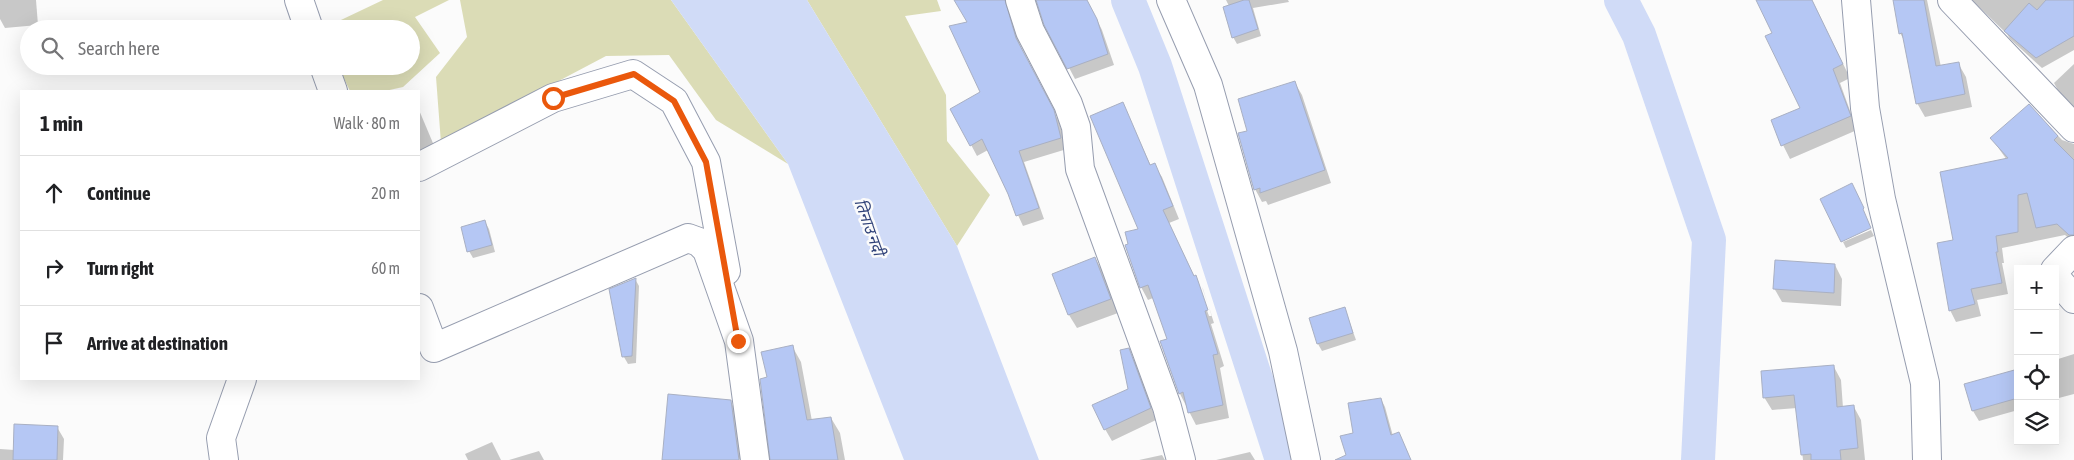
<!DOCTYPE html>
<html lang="en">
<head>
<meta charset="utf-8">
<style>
	body { margin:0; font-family:"Asap Condensed","Noto Sans Devanagari",sans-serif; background:#f2f2f2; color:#202124 }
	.controls { position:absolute; right:15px; bottom:15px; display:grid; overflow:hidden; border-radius:0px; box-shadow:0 5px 20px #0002 }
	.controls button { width:45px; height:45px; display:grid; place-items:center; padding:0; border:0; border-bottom:1px solid #e0e0e0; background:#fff; color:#202124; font:25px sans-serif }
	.stop { position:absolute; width:15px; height:15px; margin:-11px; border:4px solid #ea580c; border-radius:50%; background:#fff }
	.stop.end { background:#ea580c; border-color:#fff; box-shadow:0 1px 5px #0008 }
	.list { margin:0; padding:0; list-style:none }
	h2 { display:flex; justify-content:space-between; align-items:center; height:65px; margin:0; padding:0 20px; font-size:21px }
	h2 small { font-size:16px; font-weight:400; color:#757577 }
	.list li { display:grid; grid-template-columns:32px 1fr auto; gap:15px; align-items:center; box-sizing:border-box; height:75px; padding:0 20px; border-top:1px solid #e0e0e0 }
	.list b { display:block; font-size:19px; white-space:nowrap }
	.list em { font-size:16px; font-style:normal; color:#757577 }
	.icon { flex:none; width:28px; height:28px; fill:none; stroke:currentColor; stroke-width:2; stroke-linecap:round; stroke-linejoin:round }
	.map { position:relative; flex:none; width:2074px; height:460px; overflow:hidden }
	.search { position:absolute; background:#fff; box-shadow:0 5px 20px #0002; left:20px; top:20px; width:400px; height:55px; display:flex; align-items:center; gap:12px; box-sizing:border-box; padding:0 18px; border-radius:28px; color:#757577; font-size:19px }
	.panel { position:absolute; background:#fff; box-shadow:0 5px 20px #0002; left:20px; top:90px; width:400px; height:290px; border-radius:0px }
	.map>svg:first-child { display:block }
	.green { fill:#dbdcb6 }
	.water { fill:#d0dbf7 }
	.shadow { fill:#0003 }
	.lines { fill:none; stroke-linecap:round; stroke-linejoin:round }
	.canal { stroke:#d0dbf7; stroke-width:34 }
	.building { fill:#b5c7f4; stroke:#a9b0c3 }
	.minor-casing { stroke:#969daf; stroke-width:30 }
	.secondary-casing { stroke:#969daf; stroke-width:30 }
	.minor { stroke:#fff; stroke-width:28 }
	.secondary { stroke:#fff; stroke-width:28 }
	.route { stroke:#ea580c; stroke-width:6 }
	.labels { text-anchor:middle; stroke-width:5; stroke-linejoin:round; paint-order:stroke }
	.water-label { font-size:16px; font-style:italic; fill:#2f4178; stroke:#fbfbfb }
</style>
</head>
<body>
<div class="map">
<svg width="2074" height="460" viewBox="0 0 2074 460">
	<rect width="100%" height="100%" fill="#fbfbfb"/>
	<g class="green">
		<polygon points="383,0 449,0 415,17 440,53 403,87 385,91 350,91 338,66 411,66 411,29 322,29"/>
		<polygon points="460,0 671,0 788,164 716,120 669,55 606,56 441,143 436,77 467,37"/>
		<polygon points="807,0 937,0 941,11 905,16 946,95 947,141 990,195 957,246"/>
	</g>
	<polygon class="water" points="671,0 807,0 957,246 1039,460 904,460 788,164"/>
	<g class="shadow">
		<polygon points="0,0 36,0 38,25 5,28 0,19"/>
		<polygon points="955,0 1015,0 1010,8 1011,16 1021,48 1059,122 1067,149 1024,162 1044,219 1023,226 988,150 977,156 952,109 982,93 969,23"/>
		<polygon points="1038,0 1087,0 1102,30 1114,65 1075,79 1046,24"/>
		<polygon points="1226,0 1288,0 1289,2 1253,8 1261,36 1237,44 1233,37 1229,6"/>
		<polygon points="1757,0 1812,0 1850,78 1840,83 1857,130 1790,159 1783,145 1801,109 1773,34"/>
		<polygon points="1894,0 1927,0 1941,67 1958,63 1966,77 1972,107 1925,117 1917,103 1904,40 1900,33"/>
		<polygon points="1972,0 2074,0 2074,50 2042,68 2010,39 2007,34"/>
		<polygon points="2074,64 2074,109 2060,94 2054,83"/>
		<polygon points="1295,83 1302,95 1331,183 1268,205 1266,201 1262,202 1255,189 1249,132"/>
		<polygon points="1122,103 1151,166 1154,165 1162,177 1179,219 1169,223 1196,280 1209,316 1212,316 1202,287 1203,289 1214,323 1211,324 1224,366 1220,368 1229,418 1196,425 1180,394 1161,342 1168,340 1153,298 1148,300 1141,287 1130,244 1139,229"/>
		<polygon points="2029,105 2062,140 2074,144 2074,243 2065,235 2002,248 2004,263 2002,263 2008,294 1977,300 1981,316 1956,322 1950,310 1954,241 2007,160 1992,139"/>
		<polygon points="419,110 438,155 419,165"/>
		<polygon points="485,222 489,229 495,252 473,258 469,251"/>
		<polygon points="1871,230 1874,236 1846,248 1843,242"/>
		<polygon points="1095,258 1103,272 1118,313 1077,328 1069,315 1054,275"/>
		<polygon points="1835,265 1842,279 1841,306 1782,302 1774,288"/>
		<polygon points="635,279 639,286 636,363 628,364 624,357"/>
		<polygon points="1345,309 1356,340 1322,351 1318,344 1311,319"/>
		<polygon points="792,346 801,362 812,421 831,418 840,433 845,460 771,460 768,378"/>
		<polygon points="1128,350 1135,362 1156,420 1112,441 1105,429 1129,389"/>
		<polygon points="2074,354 2074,394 2055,399 2055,360"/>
		<polygon points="1834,367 1841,380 1843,408 1854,407 1861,420 1865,460 1803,460 1797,408 1772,410 1764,397"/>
		<polygon points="2018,370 2018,410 1979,421 1973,411"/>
		<polygon points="1381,399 1385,407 1393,436 1399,433 1411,460 1349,460 1354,433"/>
		<polygon points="730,401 739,416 745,460 740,460 738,457 737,460 663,460"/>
		<polygon points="57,427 64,439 63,460 0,460 0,449 15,450"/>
		<polygon points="492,442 501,460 468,460 465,454"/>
		<polygon points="539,451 544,460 509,460"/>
		<polygon points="1250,452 1255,460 1216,460"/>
		<polygon points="1162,455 1165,460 1139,460"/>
	</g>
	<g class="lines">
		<g class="canal">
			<polyline points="1128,0 1155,66 1282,460"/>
			<polyline points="1621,0 1639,35 1709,240 1698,460"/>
		</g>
	</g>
	<g class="building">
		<polygon points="954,0 1005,0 1016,38 1054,110 1061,138 1019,151 1039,208 1016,216 1008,194 982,139 970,146 950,109 980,92 949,26 967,22"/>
		<polygon points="1036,0 1087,0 1097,19 1108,54 1067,69 1044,25"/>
		<polygon points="1244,0 1249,0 1258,29 1232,38 1223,7"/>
		<polygon points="1756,0 1812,0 1843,64 1833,69 1851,116 1781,146 1771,120 1800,108 1765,36 1772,33"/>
		<polygon points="1893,0 1924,0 1936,66 1959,62 1965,94 1916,104 1902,33 1899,34"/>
		<polygon points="2046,0 2074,0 2074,36 2036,58 2004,31 2029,3 2037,10"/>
		<polygon points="1295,81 1325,170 1260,193 1260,188 1254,190 1238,133 1247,131 1238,99"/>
		<polygon points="1123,102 1150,165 1155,163 1173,206 1163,210 1194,276 1196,275 1208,310 1205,311 1218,354 1213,355 1223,405 1188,413 1183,392 1179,394 1160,341 1167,339 1148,285 1140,288 1125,245 1128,244 1125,232 1138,229 1090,116"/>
		<polygon points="2029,104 2058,136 2054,140 2074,160 2074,235 2069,235 2057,224 2036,228 2027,193 2018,195 2018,232 1996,236 1998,252 1996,252 2002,283 1971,289 1975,304 1949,311 1937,243 1953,240 1940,172 2008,158 1990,138"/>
		<polygon points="1852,183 1864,208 1863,209 1871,228 1841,242 1820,199"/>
		<polygon points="485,220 492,245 467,252 461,227"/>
		<polygon points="1095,257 1111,299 1068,315 1052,274"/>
		<polygon points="1775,260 1835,264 1834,293 1773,289"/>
		<polygon points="636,278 632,356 622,357 609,289"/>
		<polygon points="1345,307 1353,333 1317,344 1309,318"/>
		<polygon points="793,345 807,420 831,417 838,460 770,460 760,379 767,377 761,352"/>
		<polygon points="1129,348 1151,408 1104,430 1092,405 1128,389 1120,350"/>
		<polygon points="1834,365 1837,407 1854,405 1858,448 1840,450 1841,460 1811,460 1811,454 1801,455 1794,395 1763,398 1761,371"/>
		<polygon points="2018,369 2018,398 1972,411 1964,384"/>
		<polygon points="668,394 731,400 739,460 662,460"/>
		<polygon points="1381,398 1391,435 1399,432 1411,460 1335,460 1346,455 1340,436 1353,433 1348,403"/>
		<polygon points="14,424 58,426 57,460 13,460"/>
	</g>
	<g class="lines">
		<defs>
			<g id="minor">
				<polyline points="299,0 309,29"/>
				<polyline points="1020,0 1030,31 1068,104 1076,127 1080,169 1167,407 1181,460"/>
				<polyline points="1171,0 1208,85 1283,351 1306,460"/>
				<polyline points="1952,0 2074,128"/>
				<polyline points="324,66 333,91"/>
				<polyline points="419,167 553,98 633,74 674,101 706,162 726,271"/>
				<polyline points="2055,270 2074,250"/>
				<polyline points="2055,277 2074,299"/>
				<polyline points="419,308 434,348 688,238 699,242 707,250 739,341 755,460"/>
				<polyline points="224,460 221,438 242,379"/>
			</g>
			<polyline id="secondary" points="1856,0 1865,108 1881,199 1925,383 1927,460"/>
		</defs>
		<use href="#minor" class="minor-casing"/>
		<use href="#secondary" class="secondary-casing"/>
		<use href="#minor" class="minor"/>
		<use href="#secondary" class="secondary"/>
	</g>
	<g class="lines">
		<polyline class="route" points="553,98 634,74 674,101 706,162 738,341"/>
	</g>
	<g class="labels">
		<g class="water-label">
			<text transform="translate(870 227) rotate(70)" y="6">तिनाउ नदी</text>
		</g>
	</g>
</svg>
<div class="controls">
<button>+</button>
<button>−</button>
<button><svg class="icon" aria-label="locate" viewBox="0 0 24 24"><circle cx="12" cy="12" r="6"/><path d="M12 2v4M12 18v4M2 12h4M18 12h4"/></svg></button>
<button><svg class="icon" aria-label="layers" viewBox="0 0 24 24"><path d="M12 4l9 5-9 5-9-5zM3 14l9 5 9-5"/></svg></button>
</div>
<div class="stop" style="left:553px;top:98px"></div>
<div class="stop end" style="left:738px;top:341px"></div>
<div class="search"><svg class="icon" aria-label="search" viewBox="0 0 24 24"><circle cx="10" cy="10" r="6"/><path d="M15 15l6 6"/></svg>Search here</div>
<section class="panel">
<h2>1 min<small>Walk · 80 m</small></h2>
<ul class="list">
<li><svg class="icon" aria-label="ahead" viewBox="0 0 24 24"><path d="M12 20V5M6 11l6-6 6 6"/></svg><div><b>Continue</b></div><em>20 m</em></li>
<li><svg class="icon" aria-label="right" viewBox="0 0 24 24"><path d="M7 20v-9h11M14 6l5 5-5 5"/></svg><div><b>Turn right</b></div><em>60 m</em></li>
<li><svg class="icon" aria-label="arrive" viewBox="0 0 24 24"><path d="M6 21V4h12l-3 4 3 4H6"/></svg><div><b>Arrive at destination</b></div></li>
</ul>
</section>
</div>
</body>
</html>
